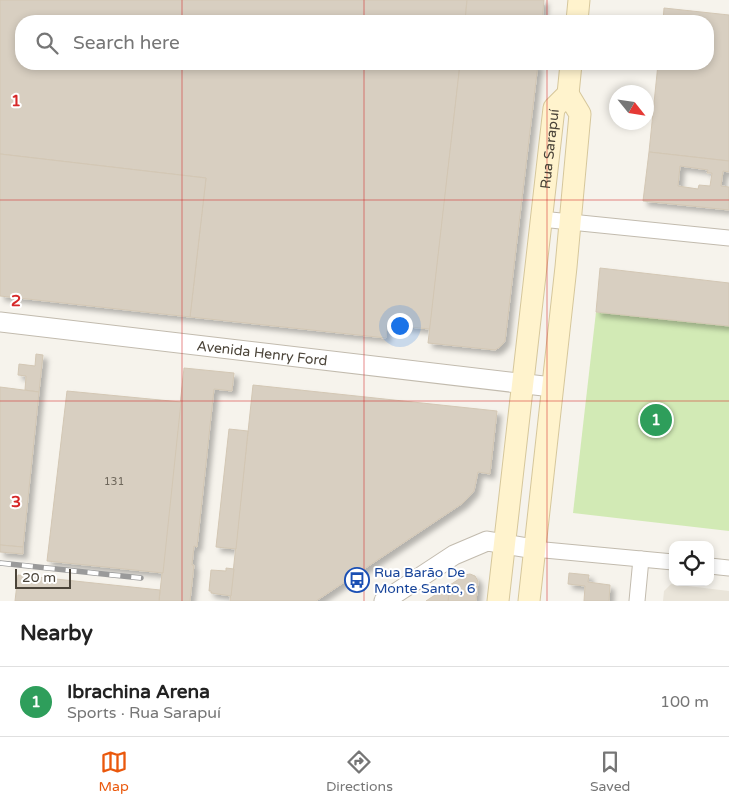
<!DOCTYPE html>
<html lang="en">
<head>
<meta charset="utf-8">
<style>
	body { margin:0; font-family:"Varela Round",sans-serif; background:#f2f2f2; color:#222 }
	.controls { position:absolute; right:15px; bottom:15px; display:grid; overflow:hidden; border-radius:10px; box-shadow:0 2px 8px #0003 }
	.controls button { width:45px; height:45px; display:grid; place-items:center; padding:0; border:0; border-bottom:1px solid #e0e0e0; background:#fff; color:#222; font:25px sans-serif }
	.compass { position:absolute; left:609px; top:85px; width:45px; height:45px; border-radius:50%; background:#fff; box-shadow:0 2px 8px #0003; rotate:120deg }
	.scale { position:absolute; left:15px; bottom:12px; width:56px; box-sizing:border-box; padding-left:5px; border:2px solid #4b4439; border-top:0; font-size:14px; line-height:18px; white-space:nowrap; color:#4b4439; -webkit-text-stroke:4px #fff; paint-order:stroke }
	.you { position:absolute; left:399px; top:325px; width:18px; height:18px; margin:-12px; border:4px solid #fff; border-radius:50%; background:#1a73e8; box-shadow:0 0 0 8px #1a73e833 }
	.badge { display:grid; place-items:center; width:32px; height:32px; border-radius:50%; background:#ea580c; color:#fff; font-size:16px; font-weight:700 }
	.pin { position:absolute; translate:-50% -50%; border:2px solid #fff; box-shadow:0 1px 5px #0006 }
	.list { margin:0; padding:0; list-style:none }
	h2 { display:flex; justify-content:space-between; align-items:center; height:65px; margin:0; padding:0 20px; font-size:21px }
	h2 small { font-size:16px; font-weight:400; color:#767676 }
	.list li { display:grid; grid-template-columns:32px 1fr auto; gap:15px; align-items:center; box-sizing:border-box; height:70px; padding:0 20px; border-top:1px solid #e0e0e0 }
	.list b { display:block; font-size:19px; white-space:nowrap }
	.list p { margin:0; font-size:16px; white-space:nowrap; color:#767676 }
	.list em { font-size:16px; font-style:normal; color:#767676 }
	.icon { flex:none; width:28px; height:28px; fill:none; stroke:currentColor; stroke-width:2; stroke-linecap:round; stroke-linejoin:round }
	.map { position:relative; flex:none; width:729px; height:601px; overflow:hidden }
	.search { position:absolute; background:#fff; box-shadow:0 2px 8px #0003; left:15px; right:15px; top:15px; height:55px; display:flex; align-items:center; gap:12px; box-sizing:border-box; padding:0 18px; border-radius:20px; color:#767676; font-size:19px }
	.sheet { height:135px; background:#fff }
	nav { display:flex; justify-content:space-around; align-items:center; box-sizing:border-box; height:70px; border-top:1px solid #e0e0e0; background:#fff; font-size:14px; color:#767676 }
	nav a { display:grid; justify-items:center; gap:2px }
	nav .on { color:#ea580c }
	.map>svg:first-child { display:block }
	.residential { fill:#eae5da }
	.green { fill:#d2eab5 }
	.building { fill:#d8cfc1; stroke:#d3c7b4; fill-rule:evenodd; filter:url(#shadow) }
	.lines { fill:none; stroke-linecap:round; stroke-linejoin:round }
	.minor-casing { stroke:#c2bbae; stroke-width:17 }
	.tertiary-casing { stroke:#c2bbae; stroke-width:21 }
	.secondary-casing { stroke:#d6c79b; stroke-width:23 }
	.minor { stroke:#fff; stroke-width:15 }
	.tertiary { stroke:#fff; stroke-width:19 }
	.secondary { stroke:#fff3cd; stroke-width:21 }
	.rail-casing { stroke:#9a9a9a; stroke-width:5.5 }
	.rail { stroke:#fff; stroke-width:4; stroke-dasharray:11; stroke-linecap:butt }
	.grid { fill:none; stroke:#d62828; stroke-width:1; stroke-opacity:0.55 }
	.labels { text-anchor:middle; stroke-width:4; stroke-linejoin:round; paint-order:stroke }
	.number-label { font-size:11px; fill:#6e675b }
	.street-label { font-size:14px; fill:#4b4439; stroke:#fff }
	.transit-label { font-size:14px; fill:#164399; stroke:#fff; text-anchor:start }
	.grid-label { font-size:16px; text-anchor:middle; font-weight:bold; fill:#d62828; stroke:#fff; stroke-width:4; stroke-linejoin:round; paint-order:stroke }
</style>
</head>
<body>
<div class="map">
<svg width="729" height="601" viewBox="0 0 729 601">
	<defs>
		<filter id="shadow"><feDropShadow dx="4.5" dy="4.5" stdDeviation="2.5" flood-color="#0004"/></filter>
	</defs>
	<rect width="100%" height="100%" fill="#f6f3ec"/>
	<polygon class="residential" points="671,584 729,591 729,601 663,601 664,591"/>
	<polygon class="green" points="596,312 729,326 729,531 573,513"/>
	<g class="building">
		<polygon points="0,0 467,0 465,21 21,21 21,64 460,64 430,329 387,325 386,338 190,317 206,178 0,154"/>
		<polygon points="467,0 544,0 542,21 465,21"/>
		<polygon points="664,8 729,15 729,161 649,152 658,64 708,64 708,21 663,21"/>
		<polygon points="460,64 538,64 505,341 500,347 495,350 428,343"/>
		<path d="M649,152l80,9v11l-6,-1 -2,15 8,1v23l-86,-9zM680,166l28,4 -1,3h5l-2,13 -11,-1 -1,4 -20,-3z"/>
		<polygon points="0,154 206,178 190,317 0,296"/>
		<polygon points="600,268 729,283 729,326 596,312"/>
		<polygon points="36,354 43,355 39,392 25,390 26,376 18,375 19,364 35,366"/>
		<polygon points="184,368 234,373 232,391 214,389 197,547 194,546 192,565 194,565 190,601 159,601"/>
		<polygon points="253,385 497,411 490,474 478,472 474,491 463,503 316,601 230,601"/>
		<polygon points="0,387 39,392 23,547 0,545"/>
		<polygon points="67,391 181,402 163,573 47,561"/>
		<polygon points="229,429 248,431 236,549 216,547"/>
		<polygon points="0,545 23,547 23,554 0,552"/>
		<polygon points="226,568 234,569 231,596 211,593 211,591 209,591 211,570 226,571"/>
		<polygon points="569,573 589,575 588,582 610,585 609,601 584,601 585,586 568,584"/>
		<polygon points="470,574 475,576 478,581 476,601 448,601 450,585 465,575"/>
		<polygon points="18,575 160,590 159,601 15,601"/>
		<polygon points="450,585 448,601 426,601"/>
	</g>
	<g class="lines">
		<defs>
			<g id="minor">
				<polyline points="541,219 729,238"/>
				<polyline points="534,549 673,562"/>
				<polyline points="710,566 729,568"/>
				<polyline points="637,601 641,559"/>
			</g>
			<g id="tertiary">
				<path id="s1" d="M0,322l552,65"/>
				<polyline points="384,601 454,555 487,541 534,549"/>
			</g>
			<g id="secondary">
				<polyline points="577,21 579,0"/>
				<polyline points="568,94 571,64"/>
				<path id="s2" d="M498,601l56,-493 14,-14"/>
				<polyline points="529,601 566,267 580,114 568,94"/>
			</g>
		</defs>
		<use href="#minor" class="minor-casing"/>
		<use href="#tertiary" class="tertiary-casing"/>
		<use href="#secondary" class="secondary-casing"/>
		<use href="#minor" class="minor"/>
		<use href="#tertiary" class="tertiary"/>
		<use href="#secondary" class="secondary"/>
		<defs>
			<polyline id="rail" points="0,563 141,578"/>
		</defs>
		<use href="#rail" class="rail-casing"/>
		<use href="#rail" class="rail"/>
	</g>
	<path class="grid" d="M182,0v21M364,0v21M547,0v21M182,64v537M364,64v537M547,64v537M0,200h729M0,401h729"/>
	<defs>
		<symbol id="bus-ring" viewBox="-11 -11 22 22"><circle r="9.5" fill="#fff" stroke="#1a4fb4" stroke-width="1.5"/><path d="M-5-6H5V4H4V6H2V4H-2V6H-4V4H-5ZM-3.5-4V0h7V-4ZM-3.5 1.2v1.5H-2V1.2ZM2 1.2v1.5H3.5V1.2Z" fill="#1a4fb4"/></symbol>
	</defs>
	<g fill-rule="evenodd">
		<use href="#bus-ring" x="343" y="566" width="28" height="28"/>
	</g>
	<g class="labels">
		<g class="number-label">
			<text x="114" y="485">131</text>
		</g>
		<g class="street-label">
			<text dy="5" stroke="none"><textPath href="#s2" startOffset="455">Rua Sarapuí</textPath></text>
			<text dy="5" stroke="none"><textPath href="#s1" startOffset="264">Avenida Henry Ford</textPath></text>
		</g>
		<g class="transit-label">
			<text x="374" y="577">Rua Barão De<tspan x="374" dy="16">Monte Santo, 6</tspan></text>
		</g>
	</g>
	<g class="grid-label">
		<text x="16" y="106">1</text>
		<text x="16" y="306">2</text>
		<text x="16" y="507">3</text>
	</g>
</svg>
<div class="controls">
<button><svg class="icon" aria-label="locate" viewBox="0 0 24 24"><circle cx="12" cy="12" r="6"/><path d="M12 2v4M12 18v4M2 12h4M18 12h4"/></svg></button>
</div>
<svg class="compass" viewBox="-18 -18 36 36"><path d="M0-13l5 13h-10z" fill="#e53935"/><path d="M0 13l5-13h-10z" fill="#767676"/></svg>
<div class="scale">20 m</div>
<div class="you"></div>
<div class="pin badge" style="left:656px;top:420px;background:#2e9e5b">1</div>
<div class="search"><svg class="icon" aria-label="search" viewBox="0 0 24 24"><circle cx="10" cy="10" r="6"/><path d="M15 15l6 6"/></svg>Search here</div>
</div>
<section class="sheet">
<h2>Nearby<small></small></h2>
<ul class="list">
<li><span class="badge" style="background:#2e9e5b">1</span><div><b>Ibrachina Arena</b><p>Sports · Rua Sarapuí</p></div><em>100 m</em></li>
</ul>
</section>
<nav>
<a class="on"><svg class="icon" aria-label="map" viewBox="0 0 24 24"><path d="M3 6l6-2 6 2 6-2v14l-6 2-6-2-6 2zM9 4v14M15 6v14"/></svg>Map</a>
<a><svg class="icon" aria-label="directions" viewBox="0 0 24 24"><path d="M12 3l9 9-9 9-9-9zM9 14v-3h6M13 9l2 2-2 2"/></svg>Directions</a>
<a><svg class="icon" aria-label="saved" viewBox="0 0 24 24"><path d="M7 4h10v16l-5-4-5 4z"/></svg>Saved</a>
</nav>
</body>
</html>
